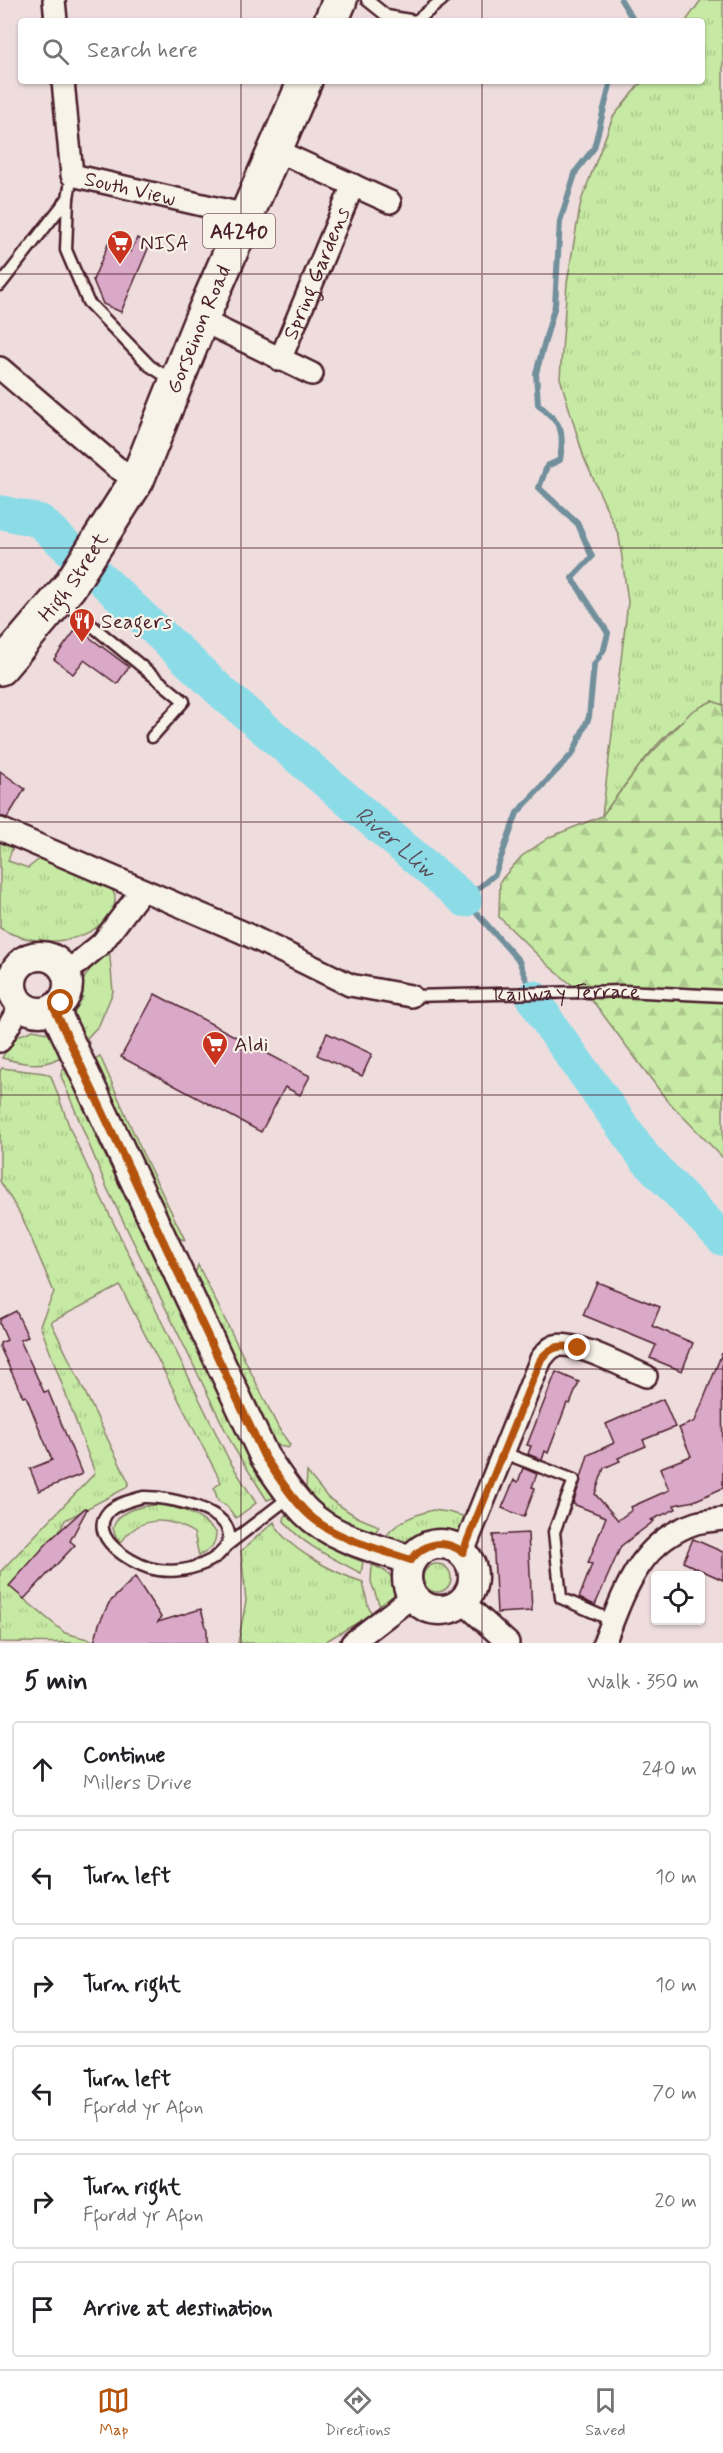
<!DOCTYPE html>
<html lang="en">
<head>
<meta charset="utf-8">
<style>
	body { margin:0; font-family:Mynerve,sans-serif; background:#f6f6f6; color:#202124 }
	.controls { position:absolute; right:18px; bottom:18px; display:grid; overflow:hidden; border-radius:6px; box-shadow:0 2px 4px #0004 }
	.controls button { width:54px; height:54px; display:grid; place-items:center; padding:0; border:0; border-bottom:2px solid #e0e0e0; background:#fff; color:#202124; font:30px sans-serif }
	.stop { position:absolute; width:18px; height:18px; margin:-14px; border:4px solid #b45309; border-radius:50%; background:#fff }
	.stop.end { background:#b45309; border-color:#fff; box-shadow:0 2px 6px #0008 }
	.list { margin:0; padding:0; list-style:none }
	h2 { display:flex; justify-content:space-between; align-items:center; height:78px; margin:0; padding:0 24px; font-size:26px }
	h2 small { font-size:20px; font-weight:400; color:#757577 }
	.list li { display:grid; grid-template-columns:39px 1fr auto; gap:18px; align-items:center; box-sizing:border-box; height:96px; margin:0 12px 12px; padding:0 12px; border:2px solid #e0e0e0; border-radius:6px }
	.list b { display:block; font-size:22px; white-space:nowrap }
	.list p { margin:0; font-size:20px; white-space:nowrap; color:#757577 }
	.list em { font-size:20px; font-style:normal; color:#757577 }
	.icon { flex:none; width:33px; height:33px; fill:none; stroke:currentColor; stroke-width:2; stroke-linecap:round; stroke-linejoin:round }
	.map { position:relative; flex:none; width:723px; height:1643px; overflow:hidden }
	.search { position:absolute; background:#fff; box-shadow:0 2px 4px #0004; left:18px; right:18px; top:18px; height:66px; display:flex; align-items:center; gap:15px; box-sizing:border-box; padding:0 21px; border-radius:6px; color:#757577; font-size:22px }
	.sheet { height:726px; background:#fff }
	nav { display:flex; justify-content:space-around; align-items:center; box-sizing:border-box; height:84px; border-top:2px solid #e0e0e0; background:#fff; font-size:16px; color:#757577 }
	nav a { display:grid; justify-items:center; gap:3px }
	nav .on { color:#b45309 }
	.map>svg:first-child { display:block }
	.grass { fill:url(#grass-tufts); stroke:#888468; stroke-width:1.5 }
	.forest { fill:url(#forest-firs); stroke:#888468; stroke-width:1.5 }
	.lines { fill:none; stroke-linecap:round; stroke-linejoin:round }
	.stream { stroke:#71909c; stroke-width:6 }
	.river { stroke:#8bdce7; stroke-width:34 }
	.building { fill:#dba9c8; stroke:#4a1f2b; stroke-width:1.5 }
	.lane-casing { stroke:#4a1f2b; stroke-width:15 }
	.street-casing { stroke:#4a1f2b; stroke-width:26 }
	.secondary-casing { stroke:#4a1f2b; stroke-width:33 }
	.primary-casing { stroke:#4a1f2b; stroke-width:38 }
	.lane { stroke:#f7f3e8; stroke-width:10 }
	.street { stroke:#f7f3e8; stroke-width:21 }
	.secondary { stroke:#f7f3e8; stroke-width:28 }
	.primary { stroke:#f7f3e8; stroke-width:33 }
	.route { stroke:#b45309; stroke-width:8 }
	.grid { fill:none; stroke:#4a1f2b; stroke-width:1.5; stroke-opacity:0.55 }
	.labels { text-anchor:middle; stroke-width:4.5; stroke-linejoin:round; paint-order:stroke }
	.shield { fill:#f7f3e8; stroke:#7e5f64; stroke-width:1.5 }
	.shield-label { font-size:20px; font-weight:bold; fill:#4a1f2b }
	.street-label { font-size:21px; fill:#4a1f2b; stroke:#f7f3e8 }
	.poi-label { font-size:21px; fill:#4a1f2b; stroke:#f7f3e8; text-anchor:start }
	.water-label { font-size:22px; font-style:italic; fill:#5a4e5a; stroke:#f7f3e8 }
</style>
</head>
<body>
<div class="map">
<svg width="723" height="1643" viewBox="0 0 723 1643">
	<defs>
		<pattern id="grass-tufts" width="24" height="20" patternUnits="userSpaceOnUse" patternTransform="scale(1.5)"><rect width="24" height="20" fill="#c6eaa4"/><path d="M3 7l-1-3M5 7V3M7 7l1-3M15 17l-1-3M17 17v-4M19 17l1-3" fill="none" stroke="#acc88d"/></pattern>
		<pattern id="forest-firs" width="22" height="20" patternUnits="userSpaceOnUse" patternTransform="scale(1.5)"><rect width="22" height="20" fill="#c6eaa4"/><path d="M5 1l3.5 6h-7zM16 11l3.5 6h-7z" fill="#acc88d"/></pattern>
	</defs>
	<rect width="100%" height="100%" fill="#efddde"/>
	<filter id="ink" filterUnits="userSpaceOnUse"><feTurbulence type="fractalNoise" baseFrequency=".0167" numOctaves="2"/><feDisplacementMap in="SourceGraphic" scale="12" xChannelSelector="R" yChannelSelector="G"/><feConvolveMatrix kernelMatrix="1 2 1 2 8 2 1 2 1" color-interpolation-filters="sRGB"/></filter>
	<g filter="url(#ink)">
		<g class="grass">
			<path d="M701,0h22v705l-11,-4c-47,24 -79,73 -110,115l26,-214 -9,-66 -35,-78 -24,-80 7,-95 14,-82 32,-84 29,-36h60v-60h-16z"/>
			<path d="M0,836l8,4 5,6 -5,15 20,7 14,-11c14,5 64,23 70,33 5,6 3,15 0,21 -22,36 -79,37 -112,17z"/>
			<path d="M109,947l4,45 -14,33 -12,13 2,5 -3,6c-3,-8 -8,-17 -10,-26 -7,-30 14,-57 33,-76z"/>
			<path d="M33,1030l19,4 13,26 -7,-2c-16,10 -38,5 -56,0l11,-20z"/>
			<polygon points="100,1056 143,1154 185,1240 173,1237 90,1061"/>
			<polygon points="2,1068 44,1073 51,1076 71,1131 101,1197 229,1460 256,1503 236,1518 226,1505 218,1501 214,1488 221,1482 120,1286 51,1322 129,1483 126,1488 65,1520 60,1530 44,1548 24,1599 65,1633 95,1641 95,1643 0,1642 0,1572 95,1473 40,1325 54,1292 22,1217 0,1181 0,1071"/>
			<polygon points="62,1070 68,1070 74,1078 100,1145 233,1424 274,1492 273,1498 267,1500 234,1448 107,1188 61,1076"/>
			<polygon points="198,1265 278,1427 290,1445 288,1448 280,1446 273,1442 193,1280"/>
			<polygon points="307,1472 328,1498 357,1517 379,1526 374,1535 349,1529 310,1499 306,1489"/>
			<path d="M156,1505c25,2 42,9 60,27 0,13 -6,18 -17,24l-5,-23c-25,-17 -55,-18 -73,10l-5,-5 -3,-10c6,-19 26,-21 43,-23z"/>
			<path d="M433,1510l15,2 22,6 -6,11 -14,8 -20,-1 -23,11 -25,-4c10,-20 31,-28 51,-33z"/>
			<path d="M285,1515h7c17,24 45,37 71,47l-2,11c-27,-14 -59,-28 -77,-52z"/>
			<path d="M274,1522c10,26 63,52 89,60l5,24 4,8 -49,29h-85l8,-42 -5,-50z"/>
			<circle cx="437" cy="1578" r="14"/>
			<path d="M372,1565c16,6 28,14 24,33l-14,14 -11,-30z"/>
		</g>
		<polygon class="forest" points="712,701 723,705 723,1158 666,1099 595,1004 549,966 499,917 500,881 522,856 550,837 602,816 641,764 692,711"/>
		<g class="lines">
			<g class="stream">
				<polyline points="621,0 634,21"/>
				<path d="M532,994l-13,-33 -54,-61 30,-26 22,-61 56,-60 16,-36 5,-52 10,-16 4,-16 -36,-55 20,-21 -14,-33 -39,-36 8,-22 13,-6c5,-32 1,-35 -22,-56l-2,-31 19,-68 5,-84 16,-50 18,-23 17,-67"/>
			</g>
			<g class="river">
				<path id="s1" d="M0,512l40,9 186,175 239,204"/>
				<polyline points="533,997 550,1025 645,1158 723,1239"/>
			</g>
		</g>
		<g class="building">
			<polygon points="137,238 150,244 121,312 103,304 93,280 109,242 131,252"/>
			<polygon points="77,628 129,667 117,684 84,660 73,674 54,659"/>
			<polygon points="0,771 25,789 7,818 0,816"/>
			<polygon points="155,994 310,1076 300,1095 285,1087 261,1132 121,1057"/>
			<polygon points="327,1033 372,1054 362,1076 317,1055"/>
			<polygon points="597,1282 660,1307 652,1326 693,1343 682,1371 650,1358 656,1345 583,1315"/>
			<polygon points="16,1311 28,1337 20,1340 44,1392 48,1391 82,1474 39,1491 30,1469 52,1460 26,1396 23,1397 0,1347 0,1343 7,1340 0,1324 0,1319"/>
			<polygon points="722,1353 723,1488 694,1501 674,1505 676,1509 651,1520 654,1521 621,1546 595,1605 579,1598 592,1564 588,1563 606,1517 573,1504 588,1455 614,1443 606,1424 663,1399 675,1427 643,1440 646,1446 618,1458 620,1461 604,1468 595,1494 618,1520 632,1510 631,1507 669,1490 660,1468 691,1456 679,1428 695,1421"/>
			<polygon points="556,1372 579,1382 570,1404 567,1403 548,1453 545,1451 542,1460 528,1454 531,1446 527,1445"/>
			<polygon points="523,1468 537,1474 532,1487 535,1488 524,1517 502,1508 514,1480 518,1482"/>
			<polygon points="85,1508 87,1509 70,1541 75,1545 24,1599 9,1586 50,1540"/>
			<polygon points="528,1533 532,1611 497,1613 493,1535"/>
			<polygon points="693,1539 723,1552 723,1580 683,1562"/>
			<polygon points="135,1577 161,1617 158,1622 201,1609 207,1630 207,1643 94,1643 99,1624 109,1603"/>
		</g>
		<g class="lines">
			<defs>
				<g id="lane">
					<polyline points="367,0 387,16 415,21"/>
					<polyline points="416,21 442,0"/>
					<polyline points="68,198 66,250 88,302 150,366 172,380"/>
					<polyline points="0,285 68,198 72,175"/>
					<polyline points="62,601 184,701 152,737"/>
					<path id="s2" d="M411,996l213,-5 99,5"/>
					<polyline points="504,1453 574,1480 554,1532 561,1598 613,1621"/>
					<path d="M143,1497c21,-1 99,13 84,47 -5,10 -14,16 -24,20 -16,7 -37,9 -54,4 -19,-6 -63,-32 -40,-57 9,-8 23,-11 34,-14z"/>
					<polyline points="226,1546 291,1496"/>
				</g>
				<g id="street">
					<polyline points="54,0 56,21"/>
					<path id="s3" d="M63,81l9,94 174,40"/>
					<polyline points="275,150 390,202"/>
					<polyline points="201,320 312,374"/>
					<path id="s4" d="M280,360l73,-175"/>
					<polyline points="0,368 116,467 137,480"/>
					<polyline points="0,829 242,932 350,985 411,996"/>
					<polyline points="66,973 102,943 142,890"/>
					<polyline points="0,1041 21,1005"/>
					<path d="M463,1552l78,-193c4,-5 8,-11 14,-13 20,-6 71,22 91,30"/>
					<polyline points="463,1602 508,1643"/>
					<polyline points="352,1643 413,1596"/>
					<path d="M604,1643c20,-50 34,-101 92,-120 8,-2 18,-3 27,-4"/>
				</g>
				<g id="secondary">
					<circle cx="40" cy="984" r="28"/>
					<path d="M54,1008l210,448c13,19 25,39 42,56 27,27 70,36 105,48"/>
					<circle cx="440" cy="1577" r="33"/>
				</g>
				<g id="primary">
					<polyline points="331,21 340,0"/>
					<path id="s5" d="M0,668l69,-81 68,-107 64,-160 104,-239"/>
				</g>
			</defs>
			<use href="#lane" class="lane-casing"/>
			<use href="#street" class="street-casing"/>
			<use href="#secondary" class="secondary-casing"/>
			<use href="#primary" class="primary-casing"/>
			<use href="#lane" class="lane"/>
			<use href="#street" class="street"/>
			<use href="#secondary" class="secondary"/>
			<use href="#primary" class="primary"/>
		</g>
	</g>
	<g class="lines" filter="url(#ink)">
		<path class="route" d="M61,1003l-7,5 210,448c13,19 25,39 42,56 27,27 70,36 105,48 14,-18 33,-21 52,-8l78,-193c11,-14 21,-14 37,-11"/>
	</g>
	<path class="grid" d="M241,0v21M482,0v21M241,81v1562M482,81v1562M0,274h723M0,548h723M0,822h723M0,1095h723M0,1369h723"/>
	<defs>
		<symbol id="supermarket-pin" viewBox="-11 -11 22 30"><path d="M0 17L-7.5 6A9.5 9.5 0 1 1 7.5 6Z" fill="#c8321e" stroke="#f7f3e8"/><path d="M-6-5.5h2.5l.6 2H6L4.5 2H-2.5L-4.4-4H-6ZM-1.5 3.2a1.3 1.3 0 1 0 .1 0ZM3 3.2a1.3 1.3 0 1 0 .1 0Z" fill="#fff"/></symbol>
		<symbol id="restaurant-pin" viewBox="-11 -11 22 30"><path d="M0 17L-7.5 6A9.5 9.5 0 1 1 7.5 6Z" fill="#c8321e" stroke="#f7f3e8"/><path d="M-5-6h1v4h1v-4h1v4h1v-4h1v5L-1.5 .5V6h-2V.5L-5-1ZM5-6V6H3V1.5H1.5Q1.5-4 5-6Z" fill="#fff"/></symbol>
	</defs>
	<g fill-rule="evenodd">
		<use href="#supermarket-pin" x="105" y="228" width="30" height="40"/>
		<use href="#restaurant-pin" x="67" y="606" width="30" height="40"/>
		<use href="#supermarket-pin" x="200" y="1029" width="30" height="40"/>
	</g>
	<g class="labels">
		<rect class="shield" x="203" y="214" width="72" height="34" rx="4.5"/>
		<g class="shield-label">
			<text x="239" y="238">A4240</text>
		</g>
		<g class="street-label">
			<text dy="7" stroke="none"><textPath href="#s3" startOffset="154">South View</textPath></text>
			<text dy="7" stroke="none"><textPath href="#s4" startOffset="94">Spring Gardens</textPath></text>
			<text dy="7" stroke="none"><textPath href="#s5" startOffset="396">Gorseinon Road</textPath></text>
			<text dy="7" stroke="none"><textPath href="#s5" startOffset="117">High Street</textPath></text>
			<text dy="7" stroke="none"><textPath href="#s2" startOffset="156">Railway Terrace</textPath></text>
		</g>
		<g class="poi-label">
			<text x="140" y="250">NISA</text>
			<text x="101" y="628">Seagers</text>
			<text x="234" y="1051">Aldi</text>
		</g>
		<g class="water-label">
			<text dy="8" stroke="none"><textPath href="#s1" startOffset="520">River Lliw</textPath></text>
		</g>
	</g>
</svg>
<div class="controls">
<button><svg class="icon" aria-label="locate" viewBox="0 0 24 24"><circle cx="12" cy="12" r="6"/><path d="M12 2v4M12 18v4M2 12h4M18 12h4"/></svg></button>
</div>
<div class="stop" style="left:61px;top:1003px"></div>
<div class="stop end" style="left:578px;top:1348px"></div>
<div class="search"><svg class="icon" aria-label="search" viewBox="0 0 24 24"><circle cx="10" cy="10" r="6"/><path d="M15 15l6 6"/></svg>Search here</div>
</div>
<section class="sheet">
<h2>5 min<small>Walk · 350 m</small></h2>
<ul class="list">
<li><svg class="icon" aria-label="ahead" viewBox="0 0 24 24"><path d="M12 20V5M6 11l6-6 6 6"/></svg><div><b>Continue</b><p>Millers Drive</p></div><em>240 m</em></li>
<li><svg class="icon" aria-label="left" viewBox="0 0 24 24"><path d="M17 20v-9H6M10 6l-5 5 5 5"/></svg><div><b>Turn left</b></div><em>10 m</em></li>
<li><svg class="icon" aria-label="right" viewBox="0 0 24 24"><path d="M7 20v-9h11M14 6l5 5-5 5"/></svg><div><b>Turn right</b></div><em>10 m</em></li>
<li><svg class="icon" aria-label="left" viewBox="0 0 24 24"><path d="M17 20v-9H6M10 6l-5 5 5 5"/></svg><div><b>Turn left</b><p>Ffordd yr Afon</p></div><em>70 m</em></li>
<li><svg class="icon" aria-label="right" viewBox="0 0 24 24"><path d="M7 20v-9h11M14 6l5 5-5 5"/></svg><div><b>Turn right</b><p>Ffordd yr Afon</p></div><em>20 m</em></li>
<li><svg class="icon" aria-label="arrive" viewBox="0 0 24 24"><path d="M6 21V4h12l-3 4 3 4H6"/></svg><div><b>Arrive at destination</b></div></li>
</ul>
</section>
<nav>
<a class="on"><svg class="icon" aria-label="map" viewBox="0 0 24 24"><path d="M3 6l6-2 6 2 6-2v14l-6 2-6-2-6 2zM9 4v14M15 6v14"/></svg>Map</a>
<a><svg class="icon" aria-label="directions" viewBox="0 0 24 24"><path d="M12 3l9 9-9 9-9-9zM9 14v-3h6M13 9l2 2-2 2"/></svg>Directions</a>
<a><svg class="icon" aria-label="saved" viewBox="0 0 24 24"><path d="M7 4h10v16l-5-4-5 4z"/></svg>Saved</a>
</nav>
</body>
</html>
